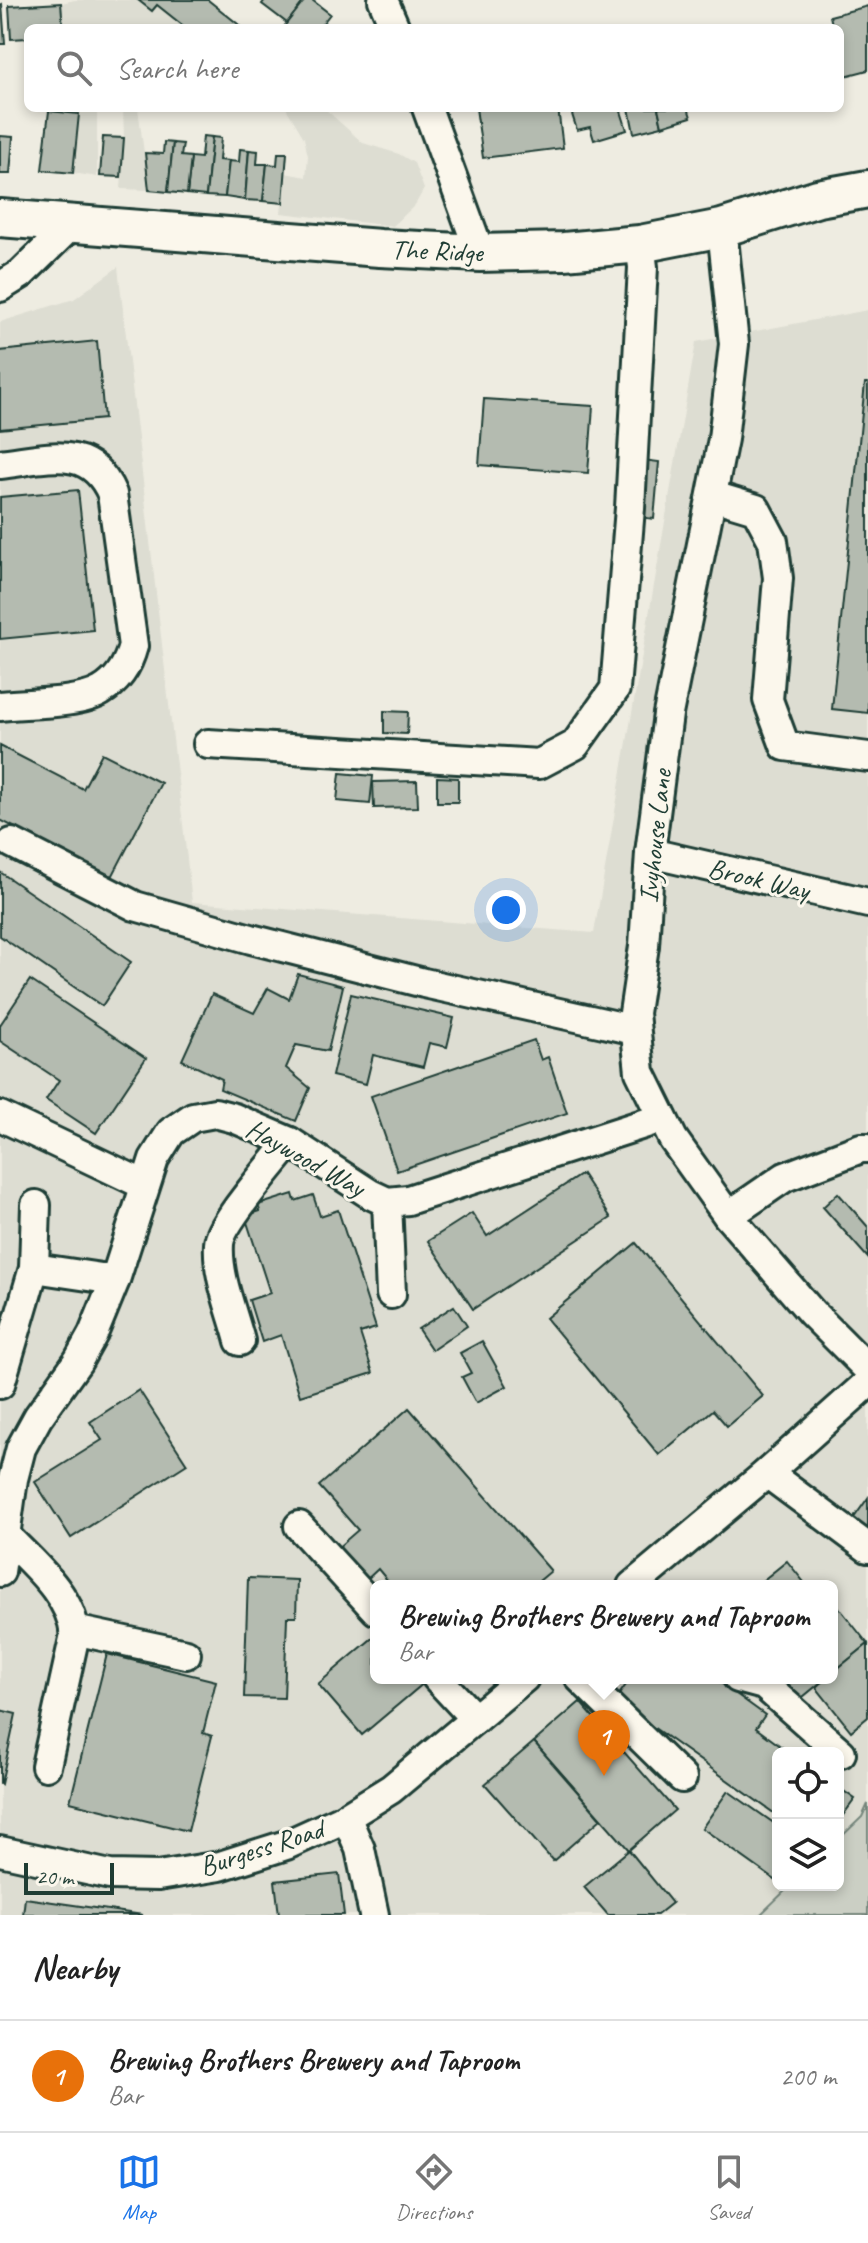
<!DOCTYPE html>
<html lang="en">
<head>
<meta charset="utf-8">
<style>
	body { margin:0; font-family:Caveat,sans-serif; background:#f2f2f2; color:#222 }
	.controls { position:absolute; right:24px; bottom:24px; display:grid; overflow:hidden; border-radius:12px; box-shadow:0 4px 12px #0003 }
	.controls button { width:72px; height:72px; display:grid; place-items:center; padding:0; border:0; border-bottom:2px solid #e0e0e0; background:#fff; color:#222; font:40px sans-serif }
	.scale { position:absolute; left:24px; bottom:20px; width:90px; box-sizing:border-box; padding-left:8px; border:4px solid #1f3d34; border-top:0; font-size:22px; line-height:28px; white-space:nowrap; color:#1f3d34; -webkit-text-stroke:6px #fbf7ec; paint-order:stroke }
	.you { position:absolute; left:506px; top:910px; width:28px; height:28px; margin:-20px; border:6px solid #fff; border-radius:50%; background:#1a73e8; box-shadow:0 0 0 12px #1a73e833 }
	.badge { display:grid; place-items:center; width:52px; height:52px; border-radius:50%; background:#1a73e8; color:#fff; font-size:26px; font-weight:700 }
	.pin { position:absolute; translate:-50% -66px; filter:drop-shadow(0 2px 4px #0008) }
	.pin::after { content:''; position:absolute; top:42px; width:28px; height:24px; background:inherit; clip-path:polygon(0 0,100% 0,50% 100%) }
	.popup { position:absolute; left:370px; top:1580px; width:468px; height:104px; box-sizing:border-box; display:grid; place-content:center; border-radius:12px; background:#fff; filter:drop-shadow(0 2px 6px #0005); font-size:26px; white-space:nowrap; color:#767676 }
	.popup b { font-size:30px; color:#222 }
	.popup::after { content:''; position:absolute; left:50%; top:100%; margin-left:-16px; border:16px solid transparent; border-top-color:#fff }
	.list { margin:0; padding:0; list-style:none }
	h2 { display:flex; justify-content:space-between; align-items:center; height:104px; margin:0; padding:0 32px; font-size:34px }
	h2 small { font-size:26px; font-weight:400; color:#767676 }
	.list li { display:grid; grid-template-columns:52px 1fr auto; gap:24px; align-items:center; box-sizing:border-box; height:112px; padding:0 32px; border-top:2px solid #e0e0e0 }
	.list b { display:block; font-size:30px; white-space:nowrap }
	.list p { margin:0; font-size:26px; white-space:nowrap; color:#767676 }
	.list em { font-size:26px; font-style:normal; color:#767676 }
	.icon { flex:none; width:44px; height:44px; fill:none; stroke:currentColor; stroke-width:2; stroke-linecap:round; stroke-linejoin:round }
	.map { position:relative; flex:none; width:868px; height:1915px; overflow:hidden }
	.search { position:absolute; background:#fff; box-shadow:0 4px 12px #0003; left:24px; right:24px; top:24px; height:88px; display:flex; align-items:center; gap:20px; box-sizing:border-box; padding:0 28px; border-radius:12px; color:#767676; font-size:30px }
	.sheet { height:216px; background:#fff }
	nav { display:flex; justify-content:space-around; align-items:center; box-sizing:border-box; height:112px; border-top:2px solid #e0e0e0; background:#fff; font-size:22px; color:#767676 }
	nav a { display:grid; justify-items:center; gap:4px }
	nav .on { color:#1a73e8 }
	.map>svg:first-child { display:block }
	.built { fill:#ddddd2; fill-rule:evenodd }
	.green { fill:#cbcfc4; stroke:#75867c; stroke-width:2 }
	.building { fill:#b4bbb0; stroke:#1f3d34; stroke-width:2 }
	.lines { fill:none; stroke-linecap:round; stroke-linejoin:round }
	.minor-casing { stroke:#1f3d34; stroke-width:34 }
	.major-casing { stroke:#1f3d34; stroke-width:42 }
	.minor { stroke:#fbf7ec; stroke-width:28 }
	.major { stroke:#fbf7ec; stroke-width:36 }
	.labels { text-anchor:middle; stroke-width:6; stroke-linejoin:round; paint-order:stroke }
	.street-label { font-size:28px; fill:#1f3d34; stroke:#fbf7ec }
</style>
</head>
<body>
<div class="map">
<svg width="868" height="1915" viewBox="0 0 868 1915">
	<rect width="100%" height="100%" fill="#eeece1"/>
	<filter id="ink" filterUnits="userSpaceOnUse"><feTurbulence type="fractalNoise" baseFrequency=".0125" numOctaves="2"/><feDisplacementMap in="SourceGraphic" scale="16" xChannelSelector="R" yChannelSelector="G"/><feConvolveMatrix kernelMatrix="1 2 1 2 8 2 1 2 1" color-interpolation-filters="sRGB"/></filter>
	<g filter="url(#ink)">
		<g class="built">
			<polygon points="75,0 200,0 235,28 63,28 61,3"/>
			<polygon points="78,108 97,108 97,177 73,173 79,114"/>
			<polygon points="123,108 138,108 149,190 121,189 124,138"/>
			<polygon points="286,108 324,108 363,143 399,154 414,163 424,189 415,205 393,226 281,213 285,173 306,177 308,156 304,138"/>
			<path d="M118,267l74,635 402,31 102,-591 172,-32v1550l-52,55h-816v-1593l74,-23zM376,1586h456v92h-456zM778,1753h60v132h-60z"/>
		</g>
		<polygon class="green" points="868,1804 868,1915 760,1915 791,1885 838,1885 838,1840 862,1817"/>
		<g class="building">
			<polygon points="138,0 208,0 243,28 186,28 157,5 152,11"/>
			<polygon points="265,0 305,0 287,23 262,4"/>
			<polygon points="305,0 312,0 330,14 319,28 283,28"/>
			<polygon points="61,3 63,28 28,28 28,38 11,39 9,6"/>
			<polygon points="2,4 5,44 0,44 0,5"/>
			<polygon points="868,6 868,70 845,76 840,56 840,28 833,28 830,16"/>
			<polygon points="476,108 558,108 563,148 483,158"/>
			<polygon points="570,108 620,108 627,130 594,140 590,127 577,130"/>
			<polygon points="629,108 658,108 662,126 634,133"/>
			<polygon points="658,108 688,108 691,117 662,126"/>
			<polygon points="49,111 79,114 73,173 42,170"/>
			<polygon points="0,136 13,137 10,174 0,174"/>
			<polygon points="203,136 212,137 206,196 187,194 191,157 201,158"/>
			<polygon points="103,137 124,138 121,177 100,176"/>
			<polygon points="212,137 221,138 219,160 229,161 225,197 206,196"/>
			<polygon points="164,142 173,143 168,192 149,190 145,153 163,154"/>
			<polygon points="173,143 183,144 181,156 191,157 187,194 168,192"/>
			<polygon points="240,149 249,150 245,200 225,197 229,161 239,162"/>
			<polygon points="249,150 258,151 257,164 267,164 263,201 245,200"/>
			<polygon points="278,153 287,153 283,203 263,201 267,164 277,165"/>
			<polygon points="97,341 104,419 0,429 0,351"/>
			<polygon points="865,383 868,383 868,713 832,709"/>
			<polygon points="484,399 593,406 588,473 479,465"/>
			<polygon points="643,460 659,462 654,519 638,517"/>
			<polygon points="78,490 93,630 0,639 0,497"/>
			<polygon points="384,711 408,712 407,734 384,733"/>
			<polygon points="0,746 83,789 102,753 161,783 112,877 0,820"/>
			<polygon points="340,773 373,776 370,804 337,801"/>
			<polygon points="437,777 458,778 458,802 437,802"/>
			<polygon points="417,781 418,807 374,808 373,782"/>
			<polygon points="0,872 131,962 102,1006 0,936"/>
			<polygon points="298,974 343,986 328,1051 296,1045 286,1068 310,1088 296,1121 220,1089 222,1079 182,1060 212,994 254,1013 268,988 289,999"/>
			<polygon points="30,980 146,1058 96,1133 46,1100 59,1080 0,1041 0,1025"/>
			<polygon points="351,994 454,1018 447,1047 429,1043 423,1067 373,1055 366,1084 332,1076"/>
			<polygon points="534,1040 541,1060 548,1057 567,1113 397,1171 371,1096"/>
			<polygon points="582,1174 611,1218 473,1309 428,1241 472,1213 487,1236"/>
			<polygon points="838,1193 868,1227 868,1258 823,1207"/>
			<polygon points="293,1194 295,1201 313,1195 320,1216 338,1210 376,1328 360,1333 373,1373 300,1396 281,1335 262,1342 249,1300 270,1293 245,1216 260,1211 258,1205"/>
			<polygon points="636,1243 763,1396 727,1426 713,1410 659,1455 546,1318"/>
			<polygon points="454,1306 467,1326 432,1350 418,1329"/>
			<polygon points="482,1341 507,1386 476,1403 462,1377 471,1373 460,1353"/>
			<polygon points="139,1390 187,1464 71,1538 35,1482 102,1440 90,1422"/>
			<polygon points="409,1408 551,1571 533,1586 392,1586 378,1569 364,1582 336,1549 358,1530 319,1486"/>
			<polygon points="868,1498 868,1534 851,1522"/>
			<polygon points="787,1561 807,1586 756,1586"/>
			<polygon points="248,1578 297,1580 296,1617 287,1617 284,1698 244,1697"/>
			<polygon points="833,1600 868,1644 832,1673 832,1601"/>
			<polygon points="376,1635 376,1678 422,1678 425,1682 362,1735 318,1684"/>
			<polygon points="868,1644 868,1717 851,1731 816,1687 826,1678 832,1678 832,1673"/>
			<polygon points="107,1654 216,1681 203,1733 212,1736 188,1831 70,1802"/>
			<polygon points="631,1678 714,1678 765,1715 756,1728 790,1753 778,1753 778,1816 615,1700"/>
			<polygon points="779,1678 826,1678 798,1701"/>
			<polygon points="580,1702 675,1810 629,1850 534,1742"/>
			<polygon points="0,1710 16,1714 1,1784 0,1783"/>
			<polygon points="534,1742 601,1819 553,1861 485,1784"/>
			<polygon points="838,1787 855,1799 838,1822"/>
			<polygon points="728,1791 778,1826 778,1882 702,1828"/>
			<polygon points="629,1850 672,1903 657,1915 608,1915 584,1887"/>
			<polygon points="339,1874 344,1915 279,1915 275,1881"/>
			<polygon points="25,1898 143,1915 23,1915"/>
		</g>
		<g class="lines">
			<defs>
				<g id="minor">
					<polyline points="383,0 395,28"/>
					<polyline points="427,108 480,253"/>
					<polyline points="722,228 734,344 723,439 668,714 650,853 644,946 634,1013 640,1072 673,1139 728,1216 812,1313 868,1369"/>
					<polyline points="0,287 21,274 72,224"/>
					<path d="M0,464c45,-5 90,-22 112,30l21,152c-5,19 -15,35 -32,45 -21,13 -76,12 -101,15"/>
					<polyline points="713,496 756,509 773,541 778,578 768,700 785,746 868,757"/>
					<polyline points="208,744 539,764 575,745 615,689 630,508 643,267 640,244"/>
					<polyline points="12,843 135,906 251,939 424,983 635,1030"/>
					<polyline points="650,853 868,903"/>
					<polyline points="0,1116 145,1185"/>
					<polyline points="387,1202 391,1294"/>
					<polyline points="728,1216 785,1177 861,1148 868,1148"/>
					<polyline points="34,1268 115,1280"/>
					<path d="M240,1341c-8,-31 -23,-65 -21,-97 1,-21 56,-82 71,-102"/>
					<polyline points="0,1384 34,1268 36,1205"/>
					<polyline points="767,1473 868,1548"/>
					<polyline points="299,1526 376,1610"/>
					<path d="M5,1535c27,28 66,59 70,99l-29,132"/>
					<polyline points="0,1572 13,1479 21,1448 38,1417 78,1361 93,1334 115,1280 154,1159 171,1132 193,1117 215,1113 234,1118 290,1142 370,1194 387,1202 408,1200 662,1118"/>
					<polyline points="632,1586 767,1473 868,1383"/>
					<polyline points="74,1630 186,1654"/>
					<polyline points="437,1678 475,1719"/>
					<polyline points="580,1678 682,1778"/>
					<polyline points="738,1678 764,1685 841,1753"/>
					<polyline points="346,1817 360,1849 374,1915"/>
					<polyline points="0,1851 110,1875 158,1876 220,1866 286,1845 341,1820 391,1789 524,1678"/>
				</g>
				<polyline id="major" points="0,218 380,248 480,253 564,251 640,244 722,228 818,198 868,189"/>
			</defs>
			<use href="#minor" class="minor-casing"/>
			<use href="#major" class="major-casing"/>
			<use href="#minor" class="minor"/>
			<use href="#major" class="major"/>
		</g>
	</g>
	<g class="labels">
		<g class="street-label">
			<text transform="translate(437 250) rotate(2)" y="10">The Ridge</text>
			<text transform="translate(654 836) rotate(-84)" y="10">Ivyhouse Lane</text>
			<text transform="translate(759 878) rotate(13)" y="10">Brook Way</text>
			<text transform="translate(306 1157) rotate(29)" y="10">Haywood Way</text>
			<text transform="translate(261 1847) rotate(-18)" y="10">Burgess Road</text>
		</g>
	</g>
</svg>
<div class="controls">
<button><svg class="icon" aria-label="locate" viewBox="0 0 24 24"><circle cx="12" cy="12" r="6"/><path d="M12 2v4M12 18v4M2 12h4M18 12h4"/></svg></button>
<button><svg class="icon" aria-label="layers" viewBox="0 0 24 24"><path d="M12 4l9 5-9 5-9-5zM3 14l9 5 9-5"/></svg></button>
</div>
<div class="scale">20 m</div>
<div class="you"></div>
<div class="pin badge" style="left:604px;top:1776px;background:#e8710a">1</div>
<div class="popup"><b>Brewing Brothers Brewery and Taproom</b>Bar</div>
<div class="search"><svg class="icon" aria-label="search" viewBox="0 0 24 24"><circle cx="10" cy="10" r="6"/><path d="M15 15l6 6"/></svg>Search here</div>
</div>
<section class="sheet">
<h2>Nearby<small></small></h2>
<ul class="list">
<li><span class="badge" style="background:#e8710a">1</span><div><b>Brewing Brothers Brewery and Taproom</b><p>Bar</p></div><em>200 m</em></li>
</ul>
</section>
<nav>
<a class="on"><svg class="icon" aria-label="map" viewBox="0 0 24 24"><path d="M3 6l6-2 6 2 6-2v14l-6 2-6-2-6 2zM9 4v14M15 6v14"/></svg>Map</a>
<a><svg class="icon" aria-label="directions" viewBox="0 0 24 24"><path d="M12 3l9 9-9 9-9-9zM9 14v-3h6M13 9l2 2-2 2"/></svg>Directions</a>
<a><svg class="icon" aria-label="saved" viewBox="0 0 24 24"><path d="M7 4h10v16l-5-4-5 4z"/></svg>Saved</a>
</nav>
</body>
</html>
